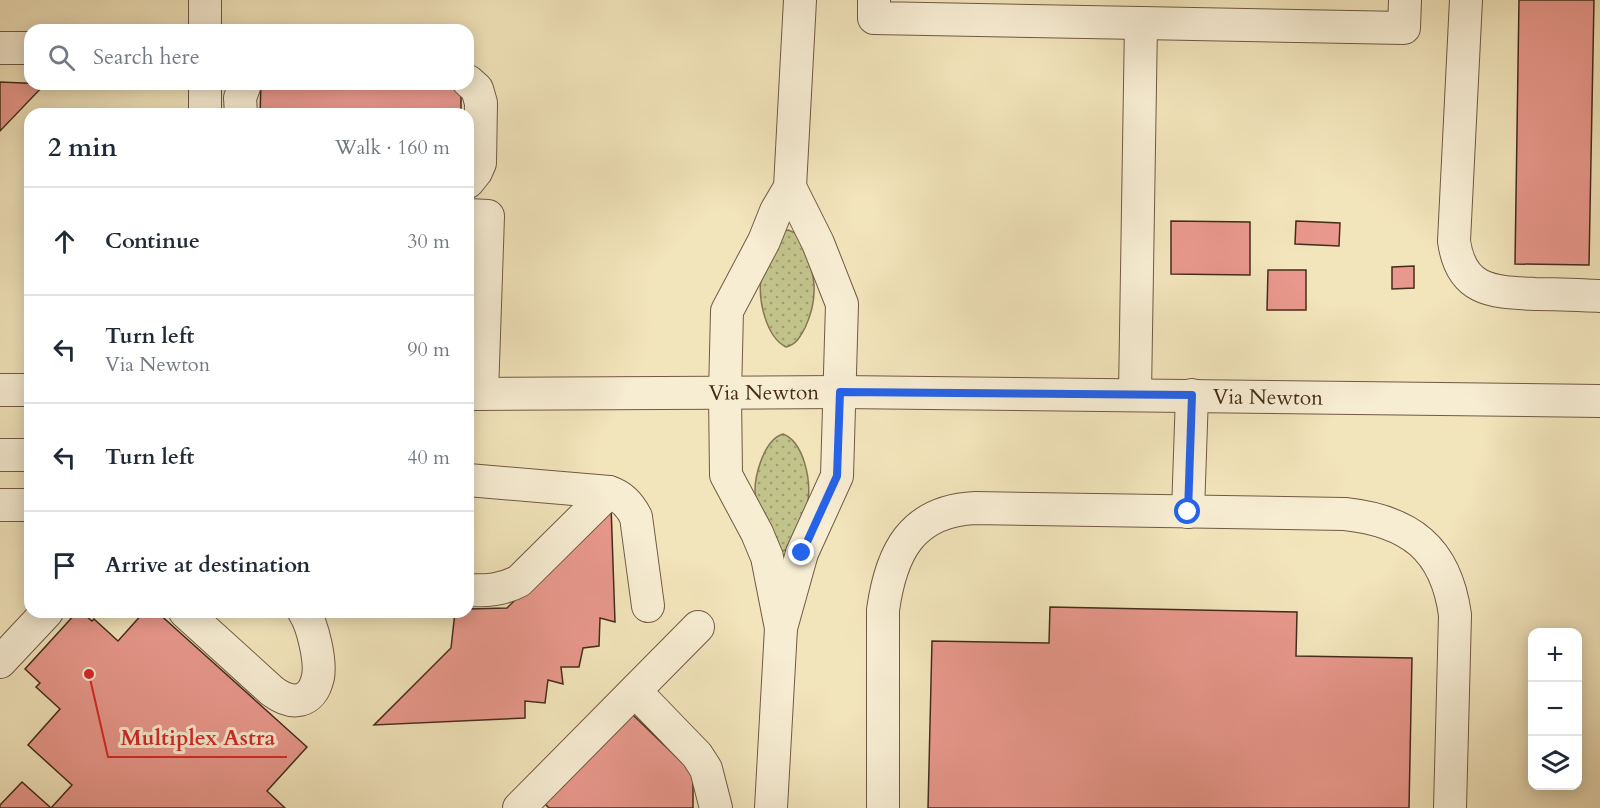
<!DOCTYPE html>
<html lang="en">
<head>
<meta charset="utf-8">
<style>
	body { margin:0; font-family:Cardo,serif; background:#f2f2f3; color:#1f2937 }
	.controls { position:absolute; right:18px; bottom:18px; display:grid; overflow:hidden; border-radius:12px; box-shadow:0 3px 15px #0003 }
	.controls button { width:54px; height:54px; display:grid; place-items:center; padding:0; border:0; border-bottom:2px solid #e0e1e3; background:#fff; color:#1f2937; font:30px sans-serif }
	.stop { position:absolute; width:18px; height:18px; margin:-14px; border:4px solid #2563eb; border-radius:50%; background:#fff }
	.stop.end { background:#2563eb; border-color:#fff; box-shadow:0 2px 6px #0008 }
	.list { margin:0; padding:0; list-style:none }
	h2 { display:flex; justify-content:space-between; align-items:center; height:78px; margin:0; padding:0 24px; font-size:26px }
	h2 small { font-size:20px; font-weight:400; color:#747a83 }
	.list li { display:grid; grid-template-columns:39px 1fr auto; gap:18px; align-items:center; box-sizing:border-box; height:108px; padding:0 24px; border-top:2px solid #e0e1e3 }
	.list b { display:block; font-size:22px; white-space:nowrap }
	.list p { margin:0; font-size:20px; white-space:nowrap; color:#747a83 }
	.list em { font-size:20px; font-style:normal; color:#747a83 }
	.icon { flex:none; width:33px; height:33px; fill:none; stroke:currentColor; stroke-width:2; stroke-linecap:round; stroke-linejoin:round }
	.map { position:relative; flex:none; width:1600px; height:808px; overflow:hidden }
	.search { position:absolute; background:#fff; box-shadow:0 3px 15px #0003; left:24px; top:24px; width:450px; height:66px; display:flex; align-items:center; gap:15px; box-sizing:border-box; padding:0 21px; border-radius:18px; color:#747a83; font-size:22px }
	.panel { position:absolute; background:#fff; box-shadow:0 3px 15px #0003; left:24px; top:108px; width:450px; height:510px; border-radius:18px }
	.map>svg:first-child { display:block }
	.grass { fill:url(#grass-dots); stroke:#847753; stroke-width:1.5 }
	.building { fill:#e8988c; stroke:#452c1b; stroke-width:1.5 }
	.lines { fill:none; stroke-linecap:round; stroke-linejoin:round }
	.minor-casing { stroke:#705a43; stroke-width:34 }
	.minor { stroke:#f7edd3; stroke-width:32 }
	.route { stroke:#2563eb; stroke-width:8 }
	.labels { text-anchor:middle; stroke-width:6; stroke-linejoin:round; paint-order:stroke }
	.street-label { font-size:21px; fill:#452c1b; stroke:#f7edd3 }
	.leader { fill:none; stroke:#d62828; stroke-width:2 }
	.callout-dot { fill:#d62828; stroke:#f7edd3; stroke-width:2 }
	.callout-label { font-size:22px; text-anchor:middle; font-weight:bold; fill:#d62828; stroke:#f7edd3; stroke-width:6; stroke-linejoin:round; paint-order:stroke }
</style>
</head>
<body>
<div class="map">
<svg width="1600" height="808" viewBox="0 0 1600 808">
	<defs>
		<pattern id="grass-dots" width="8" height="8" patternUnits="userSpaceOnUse" patternTransform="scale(1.5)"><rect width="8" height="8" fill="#c2c28b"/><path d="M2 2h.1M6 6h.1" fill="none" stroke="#9f9e71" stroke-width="1.8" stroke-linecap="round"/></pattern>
	</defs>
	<rect width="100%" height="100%" fill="#f2e4bb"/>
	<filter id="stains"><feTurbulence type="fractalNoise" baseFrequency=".00333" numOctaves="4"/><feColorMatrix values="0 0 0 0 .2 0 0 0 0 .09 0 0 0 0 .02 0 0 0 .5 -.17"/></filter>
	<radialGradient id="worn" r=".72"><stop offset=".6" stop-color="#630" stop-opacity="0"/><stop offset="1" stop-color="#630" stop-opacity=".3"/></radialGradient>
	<g class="grass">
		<path d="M788,230l10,4c15,34 24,57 7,94 -5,9 -9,17 -19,19 -20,-10 -28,-47 -25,-68 3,-14 15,-34 21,-47z"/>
		<path d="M783,434c21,8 28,46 25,67 -2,15 -13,33 -19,48l-9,3c-6,-14 -22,-38 -24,-52 -4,-19 7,-60 27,-66z"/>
	</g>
	<g class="building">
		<polygon points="1519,0 1594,0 1589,265 1515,264"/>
		<polygon points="0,82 45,84 0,131"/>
		<polygon points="261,84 461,87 461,114 260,114"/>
		<polygon points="1171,221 1250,222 1250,275 1171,274"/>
		<polygon points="1296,221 1340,223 1339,246 1295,244"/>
		<polygon points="468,231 476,231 474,314 468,313"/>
		<polygon points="1414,266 1414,288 1392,289 1392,267"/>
		<polygon points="1268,270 1306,270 1306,310 1267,310"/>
		<polygon points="611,505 615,622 600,618 599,646 583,648 579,667 561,667 563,684 548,680 545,703 525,701 525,718 374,725 451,648 455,612 468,612 468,609 507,608"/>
		<polygon points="1050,607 1297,612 1296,656 1412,658 1409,808 928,808 932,641 1049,643"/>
		<polygon points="77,612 81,612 92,621 94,619 118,641 144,612 157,612 307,747 267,791 285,808 51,808 72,785 28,745 60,709 36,687 40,683 25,669"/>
		<polygon points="631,713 693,773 693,808 549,808 544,803"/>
		<polygon points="22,782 51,808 0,808 0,805"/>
	</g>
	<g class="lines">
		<defs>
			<g id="minor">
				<polyline points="874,0 874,18 1141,23 1135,394"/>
				<path d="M1466,0l-12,241c7,51 39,51 81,53 22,0 43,1 65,2"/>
				<polyline points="1141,23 1404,28 1405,0"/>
				<polyline points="205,30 205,0"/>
				<polyline points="0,48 30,48"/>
				<polyline points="468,81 477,89 481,103 480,163 476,172 468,182"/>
				<polyline points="205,84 205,114"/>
				<polyline points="241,114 240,98 245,84"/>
				<polyline points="468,215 488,216 482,394"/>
				<polyline points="0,390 30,390"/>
				<path id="s1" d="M468,394l372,-2 760,9"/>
				<polyline points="0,455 30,455"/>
				<path d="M468,480l141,12c13,4 21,13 27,25l12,89"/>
				<polyline points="0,505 30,505"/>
				<polyline points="1188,512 1192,395"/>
				<path d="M468,590c19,1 34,0 51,-9l90,-89"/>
				<path d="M185,612l87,79c20,15 40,13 46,-14 3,-16 -5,-51 -14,-65"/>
				<polyline points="781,628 767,557 757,533 726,475 725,394 727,311 764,241 776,211 790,187 800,0"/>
				<polyline points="0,662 47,612"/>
				<polyline points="635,691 697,755 706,769 716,808"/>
				<polyline points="519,808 698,627"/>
				<polyline points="771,808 781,628 802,553 837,476 842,304 818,243 790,187"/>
				<path d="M883,808v-198c8,-57 28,-99 92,-102l370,6c64,7 101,34 110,101l-5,193"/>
			</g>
		</defs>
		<use href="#minor" class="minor-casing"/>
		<use href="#minor" class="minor"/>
	</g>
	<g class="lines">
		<polyline class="route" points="802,553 837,476 840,392 1192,395 1188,512"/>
	</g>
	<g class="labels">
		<g class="street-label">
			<text dy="7" stroke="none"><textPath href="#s1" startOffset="296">Via Newton</textPath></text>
			<text dy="7" stroke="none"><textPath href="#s1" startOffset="800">Via Newton</textPath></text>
		</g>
	</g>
	<path class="leader" d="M89 674L108 757H287"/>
	<circle class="callout-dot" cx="89" cy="674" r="6"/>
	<g class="callout-label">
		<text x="198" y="745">Multiplex Astra</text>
	</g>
	<rect width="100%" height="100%" filter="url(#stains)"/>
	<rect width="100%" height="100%" fill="url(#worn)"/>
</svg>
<div class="controls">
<button>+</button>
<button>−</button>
<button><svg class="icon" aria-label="layers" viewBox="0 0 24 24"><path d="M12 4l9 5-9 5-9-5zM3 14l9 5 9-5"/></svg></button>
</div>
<div class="stop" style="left:1188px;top:512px"></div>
<div class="stop end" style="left:802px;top:553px"></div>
<div class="search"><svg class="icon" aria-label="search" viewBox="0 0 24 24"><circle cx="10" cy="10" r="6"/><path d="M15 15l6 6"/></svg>Search here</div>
<section class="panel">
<h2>2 min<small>Walk · 160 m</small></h2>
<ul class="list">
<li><svg class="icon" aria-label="ahead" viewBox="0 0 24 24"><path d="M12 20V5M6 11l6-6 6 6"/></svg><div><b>Continue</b></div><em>30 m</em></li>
<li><svg class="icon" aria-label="left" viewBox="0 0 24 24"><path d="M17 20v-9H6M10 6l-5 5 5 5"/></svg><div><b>Turn left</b><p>Via Newton</p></div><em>90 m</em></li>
<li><svg class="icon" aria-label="left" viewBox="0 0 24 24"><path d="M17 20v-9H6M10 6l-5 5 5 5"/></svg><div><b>Turn left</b></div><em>40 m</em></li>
<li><svg class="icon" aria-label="arrive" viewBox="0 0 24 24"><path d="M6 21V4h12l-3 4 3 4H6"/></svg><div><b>Arrive at destination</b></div></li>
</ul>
</section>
</div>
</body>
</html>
